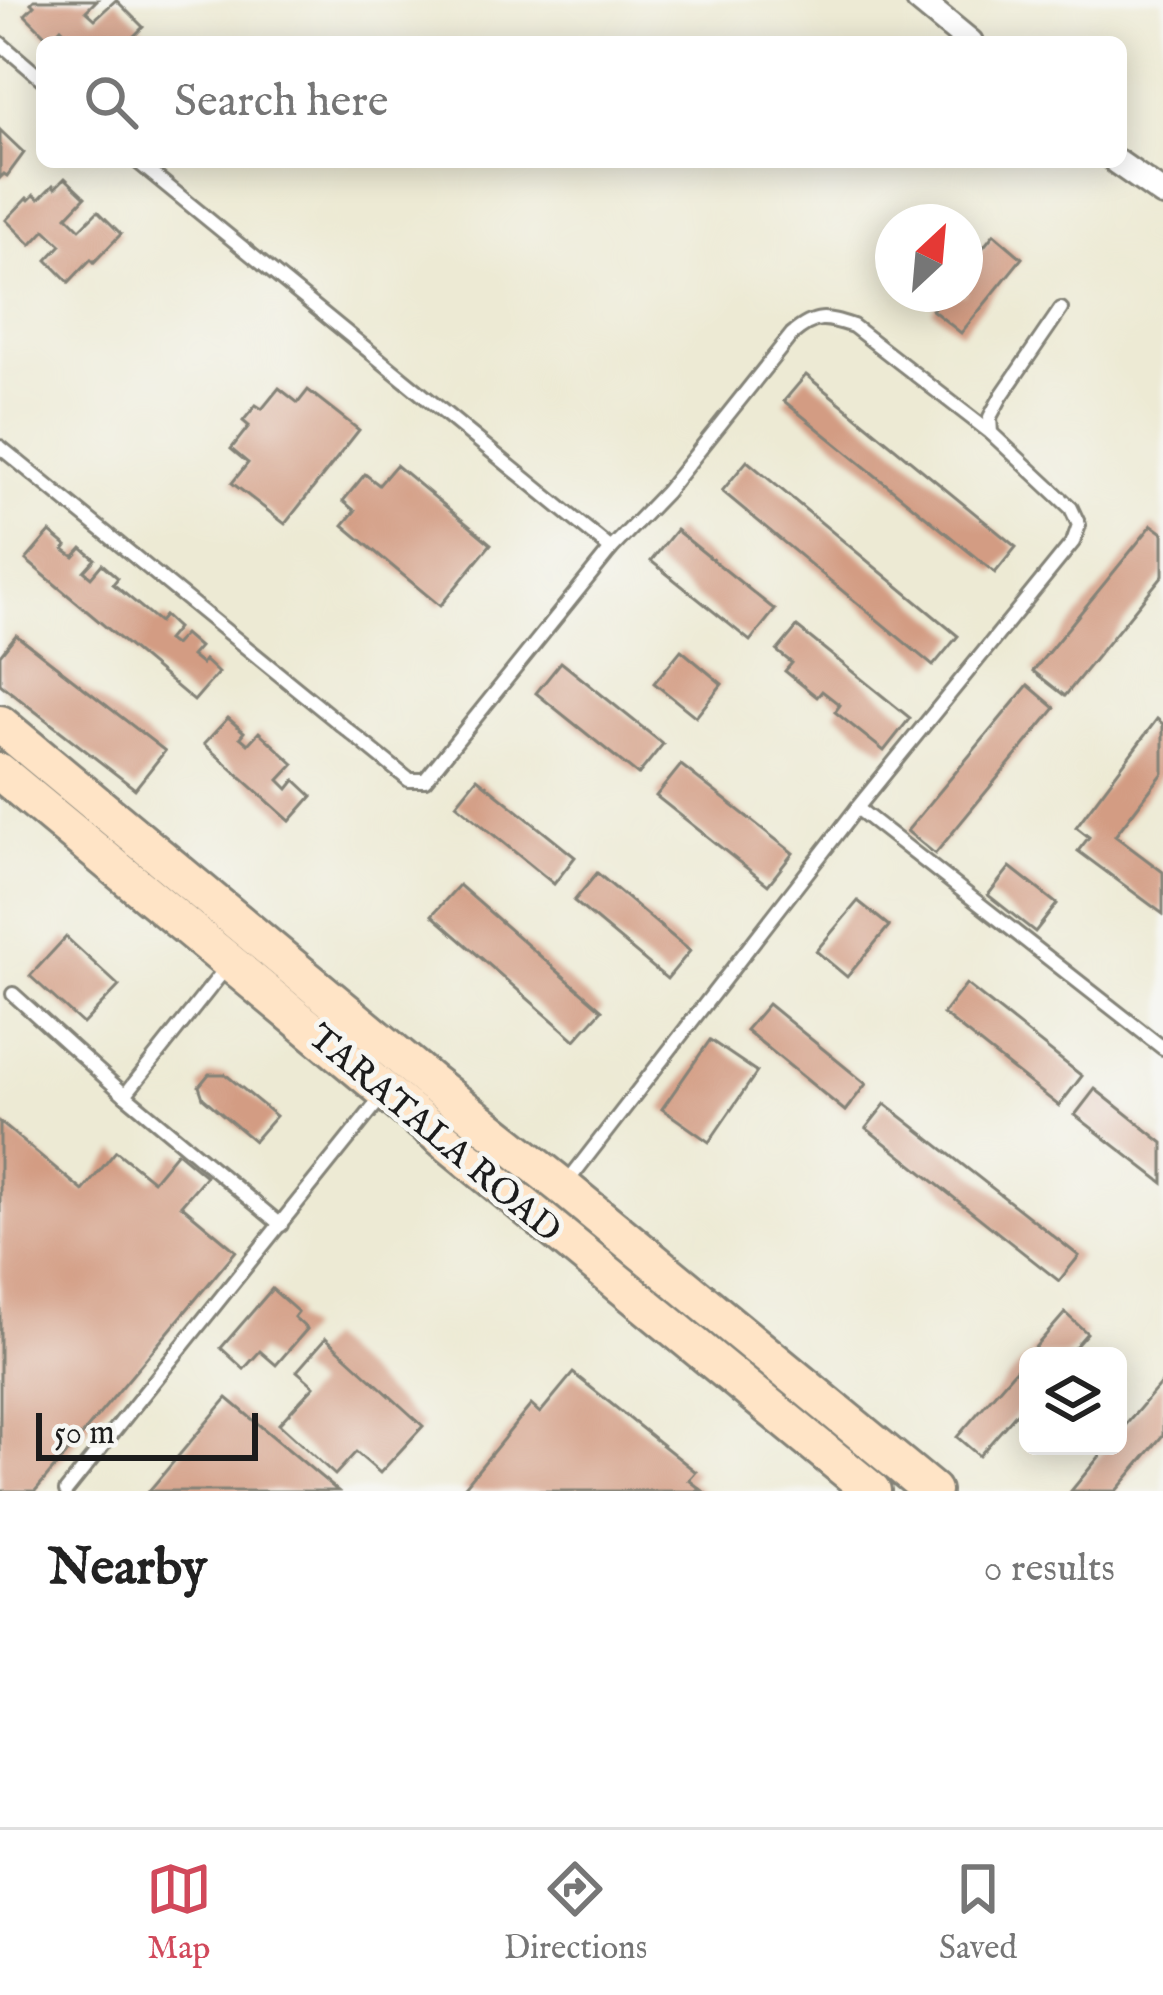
<!DOCTYPE html>
<html lang="en">
<head>
<meta charset="utf-8">
<style>
	body { margin:0; font-family:"IM FELL English",serif; background:#f2f2f2; color:#222 }
	.controls { position:absolute; right:36px; bottom:36px; display:grid; overflow:hidden; border-radius:18px; box-shadow:0 6px 30px #0003 }
	.controls button { width:108px; height:108px; display:grid; place-items:center; padding:0; border:0; border-bottom:3px solid #e0e0e0; background:#fff; color:#222; font:60px sans-serif }
	.compass { position:absolute; left:875px; top:204px; width:108px; height:108px; border-radius:50%; background:#fff; box-shadow:0 6px 30px #0003; rotate:26deg }
	.scale { position:absolute; left:36px; bottom:30px; width:222px; box-sizing:border-box; padding-left:12px; border:6px solid #1c1c1c; border-top:0; font-size:33px; line-height:42px; white-space:nowrap; color:#1c1c1c; -webkit-text-stroke:9px #f6f6f2; paint-order:stroke }
	.list { margin:0; padding:0; list-style:none }
	h2 { display:flex; justify-content:space-between; align-items:center; height:156px; margin:0; padding:0 48px; font-size:51px }
	h2 small { font-size:39px; font-weight:400; color:#767676 }
	.icon { flex:none; width:66px; height:66px; fill:none; stroke:currentColor; stroke-width:2; stroke-linecap:round; stroke-linejoin:round }
	.map { position:relative; flex:none; width:1163px; height:1491px; overflow:hidden }
	.search { position:absolute; background:#fff; box-shadow:0 6px 30px #0003; left:36px; right:36px; top:36px; height:132px; display:flex; align-items:center; gap:30px; box-sizing:border-box; padding:0 42px; border-radius:18px; color:#767676; font-size:45px }
	.sheet { height:336px; background:#fff }
	nav { display:flex; justify-content:space-around; align-items:center; box-sizing:border-box; height:168px; border-top:3px solid #e0e0e0; background:#fff; font-size:33px; color:#767676 }
	nav a { display:grid; justify-items:center; gap:6px }
	nav .on { color:#d1495b }
	.map>svg:first-child { display:block }
	.building { fill:#d39c83 }
	.lines { fill:none; stroke-linecap:round; stroke-linejoin:round }
	.service-casing { stroke:#848378; stroke-width:18 }
	.minor-casing { stroke:#848378; stroke-width:30 }
	.secondary-casing { stroke:#848378; stroke-width:42 }
	.service { stroke:#fff; stroke-width:12 }
	.minor { stroke:#fff; stroke-width:24 }
	.secondary { stroke:#ffe4c6; stroke-width:36 }
	.labels { text-anchor:middle; stroke-width:10; stroke-linejoin:round; paint-order:stroke }
	.street-label { font-size:36px; fill:#1c1c1c; stroke:#f6f6f2 }
</style>
</head>
<body>
<div class="map">
<svg width="1163" height="1491" viewBox="0 0 1163 1491">
	<rect width="100%" height="100%" fill="#f6f6f2"/>
	<filter id="ink" filterUnits="userSpaceOnUse"><feTurbulence type="fractalNoise" baseFrequency=".00833" numOctaves="2"/><feDisplacementMap in="SourceGraphic" scale="24" xChannelSelector="R" yChannelSelector="G"/><feConvolveMatrix kernelMatrix="1 2 1 2 8 2 1 2 1" color-interpolation-filters="sRGB"/></filter>
	<filter id="wash" filterUnits="userSpaceOnUse"><feTurbulence type="fractalNoise" baseFrequency=".004" numOctaves="4" result="noise"/><feDisplacementMap in="SourceGraphic" scale="48" xChannelSelector="R" yChannelSelector="G"/><feGaussianBlur stdDeviation="2.7" result="paint"/><feColorMatrix in="noise" values="0 0 0 0 0 0 0 0 0 0 0 0 0 0 0 0 0 1.4 0 .05"/><feComposite in="paint" operator="in"/></filter>
	<g filter="url(#wash)">
		<rect width="100%" height="100%" fill="#edead4"/>
		<g id="blocks">
			<g class="building">
				<polygon points="34,0 97,0 86,11 95,19 116,0 143,27 128,42 69,42 72,39 61,28 50,40 25,15 34,6 31,3"/>
				<polygon points="0,130 24,153 7,176 4,174 0,178"/>
				<polygon points="65,178 85,197 67,216 80,229 98,211 121,234 94,262 91,259 69,282 47,260 61,245 45,230 31,245 6,220 27,198 29,200 34,195 39,199 53,185 55,188"/>
				<polygon points="994,234 1022,258 961,333 932,310 945,294 965,294 965,270"/>
				<polygon points="806,375 1016,547 995,573 784,401"/>
				<polygon points="279,388 298,403 308,390 359,430 285,524 232,483 248,463 231,449 249,426 243,421 256,405 262,409"/>
				<polygon points="747,461 958,636 933,666 722,491"/>
				<polygon points="396,465 491,544 440,606 343,525 355,511 343,501 365,474 379,485"/>
				<polygon points="1152,525 1163,533 1163,575 1065,696 1033,671"/>
				<polygon points="676,530 775,610 750,641 651,561"/>
				<polygon points="50,532 67,546 64,550 74,557 82,548 95,559 84,571 91,577 102,564 118,578 113,584 159,622 164,616 177,628 167,640 174,645 184,634 199,647 191,656 201,664 204,660 218,673 194,701 26,560"/>
				<polygon points="797,627 910,718 884,751 835,712 840,705 822,691 817,697 785,671 792,663 777,651"/>
				<polygon points="16,635 165,751 135,789 0,684 0,655"/>
				<polygon points="681,650 722,684 696,717 654,683"/>
				<polygon points="561,662 663,744 638,775 536,693"/>
				<polygon points="1028,685 1055,708 935,854 907,831"/>
				<polygon points="228,718 244,732 240,737 248,744 259,732 294,764 279,780 288,789 295,780 312,796 290,821 204,744"/>
				<polygon points="1157,719 1163,724 1163,773 1115,836 1163,872 1163,914 1078,851 1089,837 1076,827"/>
				<polygon points="681,765 793,853 768,885 656,796"/>
				<polygon points="477,778 575,857 554,884 456,804"/>
				<polygon points="1010,867 1057,904 1035,932 988,895"/>
				<polygon points="597,873 690,951 667,979 574,901"/>
				<polygon points="459,885 602,1010 575,1040 432,915"/>
				<polygon points="858,901 889,926 847,977 816,951"/>
				<polygon points="66,937 119,986 83,1024 30,976"/>
				<polygon points="966,984 1082,1076 1059,1106 943,1014"/>
				<polygon points="768,1004 866,1084 845,1111 746,1030"/>
				<polygon points="710,1040 757,1072 709,1142 662,1109"/>
				<polygon points="209,1074 225,1074 276,1116 254,1141 203,1098 199,1086"/>
				<polygon points="1095,1089 1163,1143 1163,1183 1075,1115"/>
				<polygon points="885,1104 1079,1256 1059,1281 866,1128"/>
				<polygon points="0,1122 83,1191 116,1151 153,1181 177,1152 206,1176 181,1205 236,1251 35,1491 0,1491"/>
				<polygon points="272,1289 298,1312 294,1317 307,1329 276,1365 260,1351 244,1369 221,1348"/>
				<polygon points="1065,1313 1087,1333 1067,1356 1028,1356 1028,1400 979,1456 957,1437"/>
				<polygon points="326,1338 423,1426 380,1473 356,1452 335,1475 279,1424 314,1386 297,1371"/>
				<polygon points="573,1373 696,1472 689,1480 703,1491 461,1491 531,1405 540,1413"/>
				<polygon points="1163,1381 1163,1435 1116,1491 1071,1491 1108,1446 1118,1446 1118,1434"/>
				<polygon points="227,1398 338,1491 149,1491"/>
			</g>
		</g>
	</g>
	<g filter="url(#ink)">
		<use href="#blocks" fill-opacity="0" stroke="#848378" stroke-width="3"/>
		<g class="lines">
			<defs>
				<g id="service">
					<polyline points="0,43 42,79"/>
					<path d="M138,162l473,387 55,-57 126,-158c24,-20 33,-17 61,-8l138,107"/>
					<polyline points="0,447 409,780 425,780 611,549"/>
					<polyline points="857,808 1163,1048"/>
					<polyline points="13,994 125,1095 281,1225"/>
					<polyline points="125,1095 229,964"/>
					<polyline points="568,1181 857,808 1073,542 1079,525 1071,508 991,433 990,417 1002,395 1061,309"/>
					<polyline points="66,1491 385,1093"/>
				</g>
				<g id="minor">
					<polyline points="919,0 970,42"/>
					<polyline points="1117,162 1163,194"/>
				</g>
				<g id="secondary">
					<polyline points="0,724 429,1081 563,1187 932,1491"/>
					<polyline points="0,772 386,1092 872,1491"/>
				</g>
			</defs>
			<use href="#service" class="service-casing"/>
			<use href="#minor" class="minor-casing"/>
			<use href="#secondary" class="secondary-casing"/>
			<use href="#service" class="service"/>
			<use href="#minor" class="minor"/>
			<use href="#secondary" class="secondary"/>
		</g>
	</g>
	<g class="labels">
		<g class="street-label">
			<text transform="translate(436 1132) rotate(40)" y="13">TARATALA ROAD</text>
		</g>
	</g>
</svg>
<div class="controls">
<button><svg class="icon" aria-label="layers" viewBox="0 0 24 24"><path d="M12 4l9 5-9 5-9-5zM3 14l9 5 9-5"/></svg></button>
</div>
<svg class="compass" viewBox="-18 -18 36 36"><path d="M0-13l5 13h-10z" fill="#e53935"/><path d="M0 13l5-13h-10z" fill="#767676"/></svg>
<div class="scale">50 m</div>
<div class="search"><svg class="icon" aria-label="search" viewBox="0 0 24 24"><circle cx="10" cy="10" r="6"/><path d="M15 15l6 6"/></svg>Search here</div>
</div>
<section class="sheet">
<h2>Nearby<small>0 results</small></h2>
<ul class="list">
</ul>
</section>
<nav>
<a class="on"><svg class="icon" aria-label="map" viewBox="0 0 24 24"><path d="M3 6l6-2 6 2 6-2v14l-6 2-6-2-6 2zM9 4v14M15 6v14"/></svg>Map</a>
<a><svg class="icon" aria-label="directions" viewBox="0 0 24 24"><path d="M12 3l9 9-9 9-9-9zM9 14v-3h6M13 9l2 2-2 2"/></svg>Directions</a>
<a><svg class="icon" aria-label="saved" viewBox="0 0 24 24"><path d="M7 4h10v16l-5-4-5 4z"/></svg>Saved</a>
</nav>
</body>
</html>
